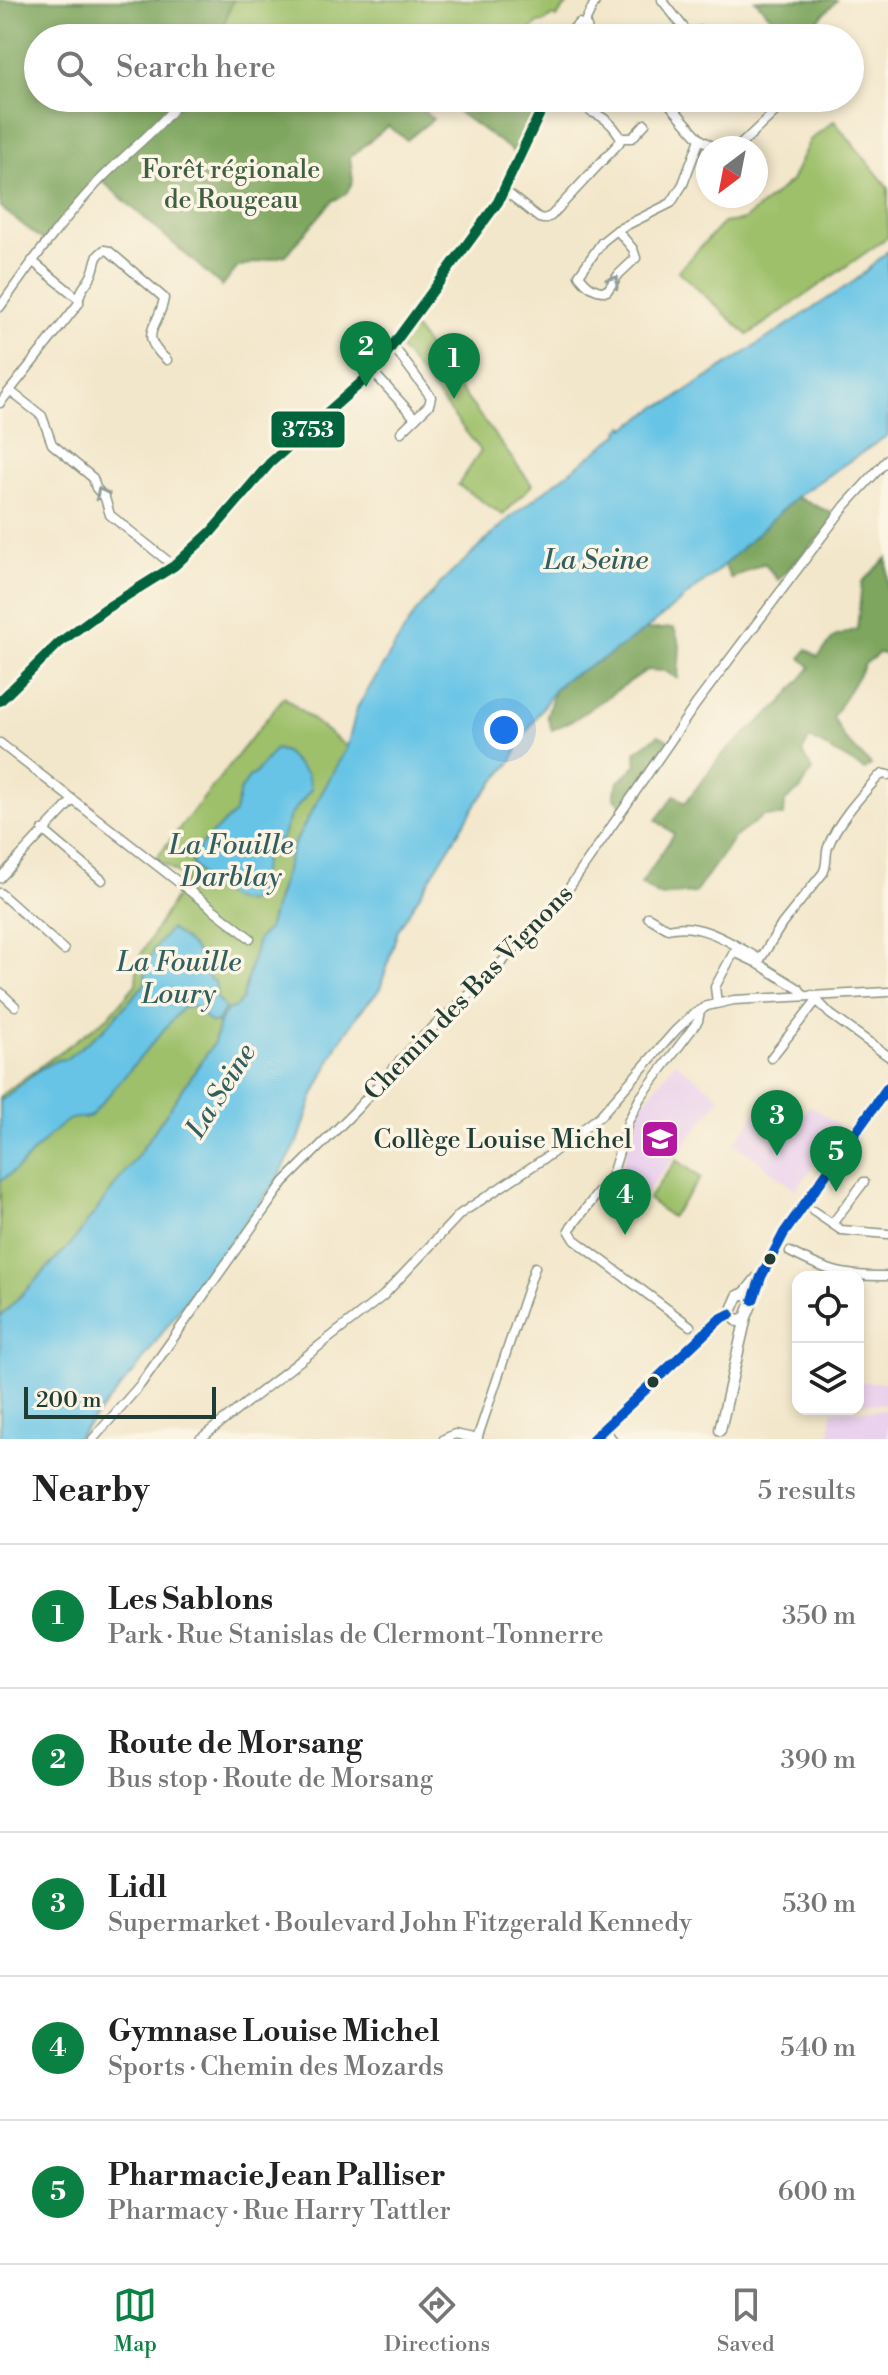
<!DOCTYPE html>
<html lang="en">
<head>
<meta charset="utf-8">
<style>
	body { margin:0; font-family:"Libre Bodoni",serif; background:#f2f2f2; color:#222 }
	.controls { position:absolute; right:24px; bottom:24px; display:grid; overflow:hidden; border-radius:16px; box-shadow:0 4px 12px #0003 }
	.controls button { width:72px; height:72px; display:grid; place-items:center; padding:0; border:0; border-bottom:2px solid #e0e0e0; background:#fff; color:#222; font:40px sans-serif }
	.compass { position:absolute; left:696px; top:136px; width:72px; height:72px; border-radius:50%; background:#fff; box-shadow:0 4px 12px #0003; rotate:212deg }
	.scale { position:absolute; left:24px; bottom:20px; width:192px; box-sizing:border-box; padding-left:8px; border:4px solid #1f3d34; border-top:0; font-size:22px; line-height:28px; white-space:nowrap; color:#1f3d34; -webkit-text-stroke:6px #fcf5e5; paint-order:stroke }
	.you { position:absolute; left:504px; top:730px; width:28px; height:28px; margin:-20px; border:6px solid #fff; border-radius:50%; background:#1a73e8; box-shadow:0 0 0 12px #1a73e833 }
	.badge { display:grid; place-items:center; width:52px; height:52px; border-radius:50%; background:#0b8043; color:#fff; font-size:26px; font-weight:700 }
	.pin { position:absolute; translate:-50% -66px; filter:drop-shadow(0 2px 4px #0008) }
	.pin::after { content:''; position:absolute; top:42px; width:28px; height:24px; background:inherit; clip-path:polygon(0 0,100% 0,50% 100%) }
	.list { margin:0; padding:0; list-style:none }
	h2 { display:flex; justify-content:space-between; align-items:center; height:104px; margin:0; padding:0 32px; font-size:34px }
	h2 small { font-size:26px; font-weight:400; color:#767676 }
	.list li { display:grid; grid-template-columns:52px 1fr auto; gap:24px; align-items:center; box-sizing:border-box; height:144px; padding:0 32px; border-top:2px solid #e0e0e0 }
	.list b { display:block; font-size:30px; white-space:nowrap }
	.list p { margin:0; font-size:26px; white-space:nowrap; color:#767676 }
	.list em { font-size:26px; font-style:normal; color:#767676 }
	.icon { flex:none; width:44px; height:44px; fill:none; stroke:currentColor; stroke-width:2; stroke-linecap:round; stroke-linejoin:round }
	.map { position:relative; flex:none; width:888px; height:1439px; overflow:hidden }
	.search { position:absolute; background:#fff; box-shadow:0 4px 12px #0003; left:24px; right:24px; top:24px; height:88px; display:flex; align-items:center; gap:20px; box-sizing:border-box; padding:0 28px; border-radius:44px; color:#767676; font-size:30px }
	.sheet { height:824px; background:#fff }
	nav { display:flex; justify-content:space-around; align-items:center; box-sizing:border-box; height:112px; border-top:2px solid #e0e0e0; background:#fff; font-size:22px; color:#767676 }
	nav a { display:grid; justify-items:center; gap:4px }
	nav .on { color:#0b8043 }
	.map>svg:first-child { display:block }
	.built { fill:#ead1ed }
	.green { fill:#9ec06a; stroke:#5e7e4f; stroke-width:2 }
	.forest { fill:#7ea65e; stroke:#4e7249; stroke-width:2 }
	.water { fill:#68c4e6; stroke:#44808d; stroke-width:2 }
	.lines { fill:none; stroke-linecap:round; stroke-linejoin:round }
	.minor-casing { stroke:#899280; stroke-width:11 }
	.major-casing { stroke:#899280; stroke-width:13 }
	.minor { stroke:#fff; stroke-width:8 }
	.major { stroke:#fff; stroke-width:10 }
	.bus-1-casing { stroke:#fcf5e5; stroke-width:16 }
	.bus-2-casing { stroke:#fcf5e5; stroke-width:16 }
	.bus-1 { stroke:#00643c; stroke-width:10 }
	.bus-2 { stroke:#0055c8; stroke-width:10 }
	.oneway { stroke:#8f9e9a }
	.bus-dot { fill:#1f3d34; stroke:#fcf5e5; stroke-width:3 }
	.labels { text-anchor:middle; stroke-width:7; stroke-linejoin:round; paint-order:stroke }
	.park-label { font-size:26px; fill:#3f5e42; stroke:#fcf5e5 }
	.street-label { font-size:26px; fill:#1f3d34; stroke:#fcf5e5 }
	.poi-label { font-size:26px; fill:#1f3d34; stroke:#fcf5e5; text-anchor:end }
	.water-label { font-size:28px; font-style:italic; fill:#315f60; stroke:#fcf5e5 }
	.line-badge { stroke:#fcf5e5; stroke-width:3 }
	.badge-label { font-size:22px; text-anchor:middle; font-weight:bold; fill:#fff }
</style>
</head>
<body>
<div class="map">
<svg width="888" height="1439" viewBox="0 0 888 1439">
	<rect width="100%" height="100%" fill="#fcf5e5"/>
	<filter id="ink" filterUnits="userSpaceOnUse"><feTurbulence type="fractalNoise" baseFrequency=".0125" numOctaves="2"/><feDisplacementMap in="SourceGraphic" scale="16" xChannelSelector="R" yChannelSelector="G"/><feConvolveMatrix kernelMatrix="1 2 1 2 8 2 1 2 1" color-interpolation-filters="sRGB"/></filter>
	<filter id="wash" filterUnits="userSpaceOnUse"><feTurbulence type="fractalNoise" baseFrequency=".006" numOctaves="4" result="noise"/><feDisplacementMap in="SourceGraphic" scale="32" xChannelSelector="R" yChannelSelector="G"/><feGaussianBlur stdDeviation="1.8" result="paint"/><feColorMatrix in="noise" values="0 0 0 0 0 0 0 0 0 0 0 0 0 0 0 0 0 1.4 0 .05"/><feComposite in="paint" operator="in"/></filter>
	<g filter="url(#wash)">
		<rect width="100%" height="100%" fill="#f3e7cb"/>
		<g class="built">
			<polygon points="675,1062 721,1097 640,1201 614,1181 623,1163 640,1107"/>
			<polygon points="772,1091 803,1114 810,1105 842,1128 796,1190 734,1143"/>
			<polygon points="858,1382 888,1382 888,1404 858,1403"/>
			<polygon points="832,1410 888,1410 888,1439 830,1439"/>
		</g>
		<g class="green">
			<polygon points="233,0 569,0 570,1 556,18 552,16 545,22 538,23 523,38 218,38"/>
			<polygon points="834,121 888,187 888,237 748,335 678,271 723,223 744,220 791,181 810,140"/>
			<polygon points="414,328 532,485 503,515 458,485 481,451 399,347"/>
			<polygon points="284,697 347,747 293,846 268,929 258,939 242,999 236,1007 227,1010 219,1023 214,1043 138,1155 71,1244 0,1317 0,1096 109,1016 136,984 138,959 186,879 156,858"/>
			<polygon points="677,1160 701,1178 671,1217 648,1199"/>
		</g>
		<g class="forest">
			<polygon points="0,0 233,0 218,38 38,38 38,98 225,98 230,102 241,98 408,98 433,119 407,140 388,126 350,157 353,181 346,194 332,201 286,255 238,267 222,286 101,180 44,241 0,207"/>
			<polygon points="755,0 837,0 801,38 791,38"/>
			<polygon points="438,98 539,98 514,152"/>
			<polygon points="796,497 832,513 828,528 778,580 764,563 731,579 724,565"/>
			<polygon points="887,558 888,655 879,653 865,664 833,717 844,738 871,765 865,770 810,738 802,752 812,770 801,789 785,801 784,816 763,816 734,838 695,893 659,896 641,884 674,834 656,820 675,795 685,803 720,757 783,701 811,667 801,658 807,649 818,657 834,637 857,629 862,582"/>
			<polygon points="674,628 680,645 678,679 665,671 647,670 575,719 552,730 547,716 554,691 564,680 608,656 645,630"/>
			<polygon points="659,735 668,740 623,808 614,796 618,782 637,764 635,752"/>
		</g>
		<g class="water">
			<polygon points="888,251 888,435 796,497 715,573 645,630 608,656 567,678 556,687 519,744 512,761 478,801 398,930 380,989 358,1014 337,1046 313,1097 299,1139 276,1182 203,1276 135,1371 76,1439 0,1439 0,1317 71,1244 138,1155 214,1043 219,1023 227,1010 236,1007 242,999 258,939 268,929 293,846 347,747 357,708 415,613 442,582 512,516 620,433 619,430 624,426 626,428 659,406 670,402 856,280"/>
			<path d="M275,749l10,3 22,22 4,15 -21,27 -8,22 -16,14 -10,47c-24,11 -50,-16 -64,-35l1,-7 12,-17 30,-27 5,-22 10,-15 4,-1z"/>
			<path d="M170,929c19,13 36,28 40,51l5,1 2,17 8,10 -8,15 -7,-1 -16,-15h-11l-92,109c-8,4 -17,0 -24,5 -26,17 -40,45 -67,60v-80l40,-32 17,-9 9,-1 38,-30 41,-45 1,-19 9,-17z"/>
		</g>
	</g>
	<g filter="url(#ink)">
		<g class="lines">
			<defs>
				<g id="minor">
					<polyline points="662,0 688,33"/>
					<polyline points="584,24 596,0"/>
					<polyline points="219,38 226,31"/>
					<polyline points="576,38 572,30 579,23 587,27 588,32 584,38"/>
					<path d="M680,38c15,-10 31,-9 45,0"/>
					<polyline points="664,98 700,139 716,148"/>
					<polyline points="621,138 632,138 645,124"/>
					<polyline points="737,148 783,104"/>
					<polyline points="708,169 708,172"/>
					<path d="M504,190l35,28 5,1 7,-3 68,-73 2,-5c-7,-12 -17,-22 -30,-26"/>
					<path d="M617,230l16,19 3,9 -17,16 -12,17c-13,1 -21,-6 -28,-16l23,-33 15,-12 54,-27 12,-19 17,-45"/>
					<path d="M79,299c1,-11 9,-15 13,-25 5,-11 1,-16 12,-24l5,1 55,47c-5,31 -28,35 3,62"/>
					<path d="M0,307c31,-44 62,-87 99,-126 27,-28 60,-52 83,-83"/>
					<polyline points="394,347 431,397 429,405 401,432"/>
					<polyline points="373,372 415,418"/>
					<polyline points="10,391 42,416 52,444 93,478 96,488 105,498 110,515 174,566"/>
					<polyline points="0,403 79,303 79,299 32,261"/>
					<polyline points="0,701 59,643 105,609 174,566 211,532 270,463 373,372 498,202 547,98"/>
					<polyline points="0,743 250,938"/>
					<polyline points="43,830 102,880"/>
					<polyline points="0,878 72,801"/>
					<polyline points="0,893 64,950"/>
					<path d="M648,917l20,12c31,-8 62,13 88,28l1,6 42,26 5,7"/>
					<path d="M758,963l24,-39 41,-51c5,-9 2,-17 5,-26 9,-25 32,-50 50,-70l5,-3 5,1"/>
					<polyline points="0,992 15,1006"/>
					<polyline points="812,995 830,1014 888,1056"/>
					<polyline points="717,1003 715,987 734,952 753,961"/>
					<polyline points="771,1058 816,1001"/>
					<polyline points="813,1211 841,1230 888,1234"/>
					<polyline points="832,1224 864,1182"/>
					<path d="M790,1252c39,20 54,25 98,24"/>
					<polyline points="690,1326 575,1240 569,1230 612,1175 628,1122 640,1098 698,1021 700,1011"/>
					<polyline points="604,1429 612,1439"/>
					<polyline points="93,1439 140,1385 284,1182 356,1110 418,1041 480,985 560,901 696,704 845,506 888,459"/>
					<polyline points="200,1439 383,1296 460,1214 551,1154 600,1116 676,1030 691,1016 707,1006 734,1000 888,992"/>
					<polyline points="444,1439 455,1434 478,1439"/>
					<polyline points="477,1439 535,1267"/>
				</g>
				<g id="major">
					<polyline points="745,1293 757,1278"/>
					<path d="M753,1300c19,-62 66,-116 104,-167 11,-15 20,-31 31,-46"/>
					<polyline points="720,1430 746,1317 753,1300 745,1293 738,1296 730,1314 738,1321 746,1317"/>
					<polyline points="593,1439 720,1319 730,1314"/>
				</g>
			</defs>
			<use href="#minor" class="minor-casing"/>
			<use href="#major" class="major-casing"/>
			<use href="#minor" class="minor"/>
			<use href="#major" class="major"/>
			<defs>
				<polyline id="bus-1" points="0,701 59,643 105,609 174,566 211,532 270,463 373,372 498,202 547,98"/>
				<g id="bus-2">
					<polyline points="753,1300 761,1277 784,1233 888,1087"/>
					<polyline points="593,1439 720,1319 730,1314"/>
				</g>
			</defs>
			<use href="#bus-1" class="bus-1-casing"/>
			<use href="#bus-2" class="bus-2-casing"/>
			<use href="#bus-1" class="bus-1"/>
			<use href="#bus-2" class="bus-2"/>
		</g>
		<defs><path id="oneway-chevron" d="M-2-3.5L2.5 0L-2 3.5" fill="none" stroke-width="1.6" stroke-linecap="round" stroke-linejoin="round" transform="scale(2)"/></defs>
		<g class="oneway">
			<use href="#oneway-chevron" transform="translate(614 281) rotate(-50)"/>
			<use href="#oneway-chevron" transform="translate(101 493) rotate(-118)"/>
		</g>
	</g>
	<defs>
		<symbol id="school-square" viewBox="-11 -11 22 22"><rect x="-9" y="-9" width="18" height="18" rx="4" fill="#b5179e" stroke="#fcf5e5"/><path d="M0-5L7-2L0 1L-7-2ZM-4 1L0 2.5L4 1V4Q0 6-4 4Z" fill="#fff"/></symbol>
	</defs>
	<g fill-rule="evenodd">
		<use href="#school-square" x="638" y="1117" width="44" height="44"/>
	</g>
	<g class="bus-dot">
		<circle cx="770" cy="1259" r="7"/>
		<circle cx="653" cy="1382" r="7"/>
	</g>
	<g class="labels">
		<g class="park-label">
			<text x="231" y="178">Forêt régionale<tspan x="231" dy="30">de Rougeau</tspan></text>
		</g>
		<g class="street-label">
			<text transform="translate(468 992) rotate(-46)" y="9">Chemin des Bas Vignons</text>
		</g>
		<g class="poi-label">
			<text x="632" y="1148">Collège Louise Michel</text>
		</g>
		<g class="water-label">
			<text x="596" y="569">La Seine</text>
			<text x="231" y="854">La Fouille<tspan x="231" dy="32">Darblay</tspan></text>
			<text x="179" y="971">La Fouille<tspan x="179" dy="32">Loury</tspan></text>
			<text transform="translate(220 1090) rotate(-58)" y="10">La Seine</text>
		</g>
	</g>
	<rect class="line-badge" x="270" y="410" width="76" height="39" rx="8" fill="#00643c"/>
	<g class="badge-label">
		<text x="308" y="437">3753</text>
	</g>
</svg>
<div class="controls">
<button><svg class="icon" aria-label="locate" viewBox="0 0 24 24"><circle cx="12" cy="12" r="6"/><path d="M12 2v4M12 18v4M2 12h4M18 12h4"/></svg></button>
<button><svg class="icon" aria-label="layers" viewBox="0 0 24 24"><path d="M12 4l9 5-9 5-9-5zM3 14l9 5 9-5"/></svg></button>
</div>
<svg class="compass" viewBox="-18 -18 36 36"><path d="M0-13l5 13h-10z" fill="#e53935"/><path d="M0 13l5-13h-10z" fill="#767676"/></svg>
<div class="scale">200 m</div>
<div class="you"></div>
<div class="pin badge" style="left:454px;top:399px">1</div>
<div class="pin badge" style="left:366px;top:387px">2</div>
<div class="pin badge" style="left:777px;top:1156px">3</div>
<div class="pin badge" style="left:625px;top:1235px">4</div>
<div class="pin badge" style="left:836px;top:1192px">5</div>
<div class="search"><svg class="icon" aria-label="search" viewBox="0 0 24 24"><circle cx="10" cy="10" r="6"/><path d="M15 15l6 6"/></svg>Search here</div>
</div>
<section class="sheet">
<h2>Nearby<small>5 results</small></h2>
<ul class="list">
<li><span class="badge">1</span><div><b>Les Sablons</b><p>Park · Rue Stanislas de Clermont-Tonnerre</p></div><em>350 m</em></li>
<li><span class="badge">2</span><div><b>Route de Morsang</b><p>Bus stop · Route de Morsang</p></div><em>390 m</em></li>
<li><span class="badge">3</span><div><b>Lidl</b><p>Supermarket · Boulevard John Fitzgerald Kennedy</p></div><em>530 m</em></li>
<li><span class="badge">4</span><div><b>Gymnase Louise Michel</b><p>Sports · Chemin des Mozards</p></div><em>540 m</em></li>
<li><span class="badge">5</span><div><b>Pharmacie Jean Palliser</b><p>Pharmacy · Rue Harry Tattler</p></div><em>600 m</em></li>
</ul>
</section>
<nav>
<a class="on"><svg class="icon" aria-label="map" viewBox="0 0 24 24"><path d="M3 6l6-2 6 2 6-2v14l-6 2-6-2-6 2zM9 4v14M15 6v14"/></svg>Map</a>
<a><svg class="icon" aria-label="directions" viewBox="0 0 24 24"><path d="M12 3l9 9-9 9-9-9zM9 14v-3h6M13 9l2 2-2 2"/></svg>Directions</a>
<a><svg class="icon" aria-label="saved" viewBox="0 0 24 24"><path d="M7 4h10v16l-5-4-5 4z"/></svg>Saved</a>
</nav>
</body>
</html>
